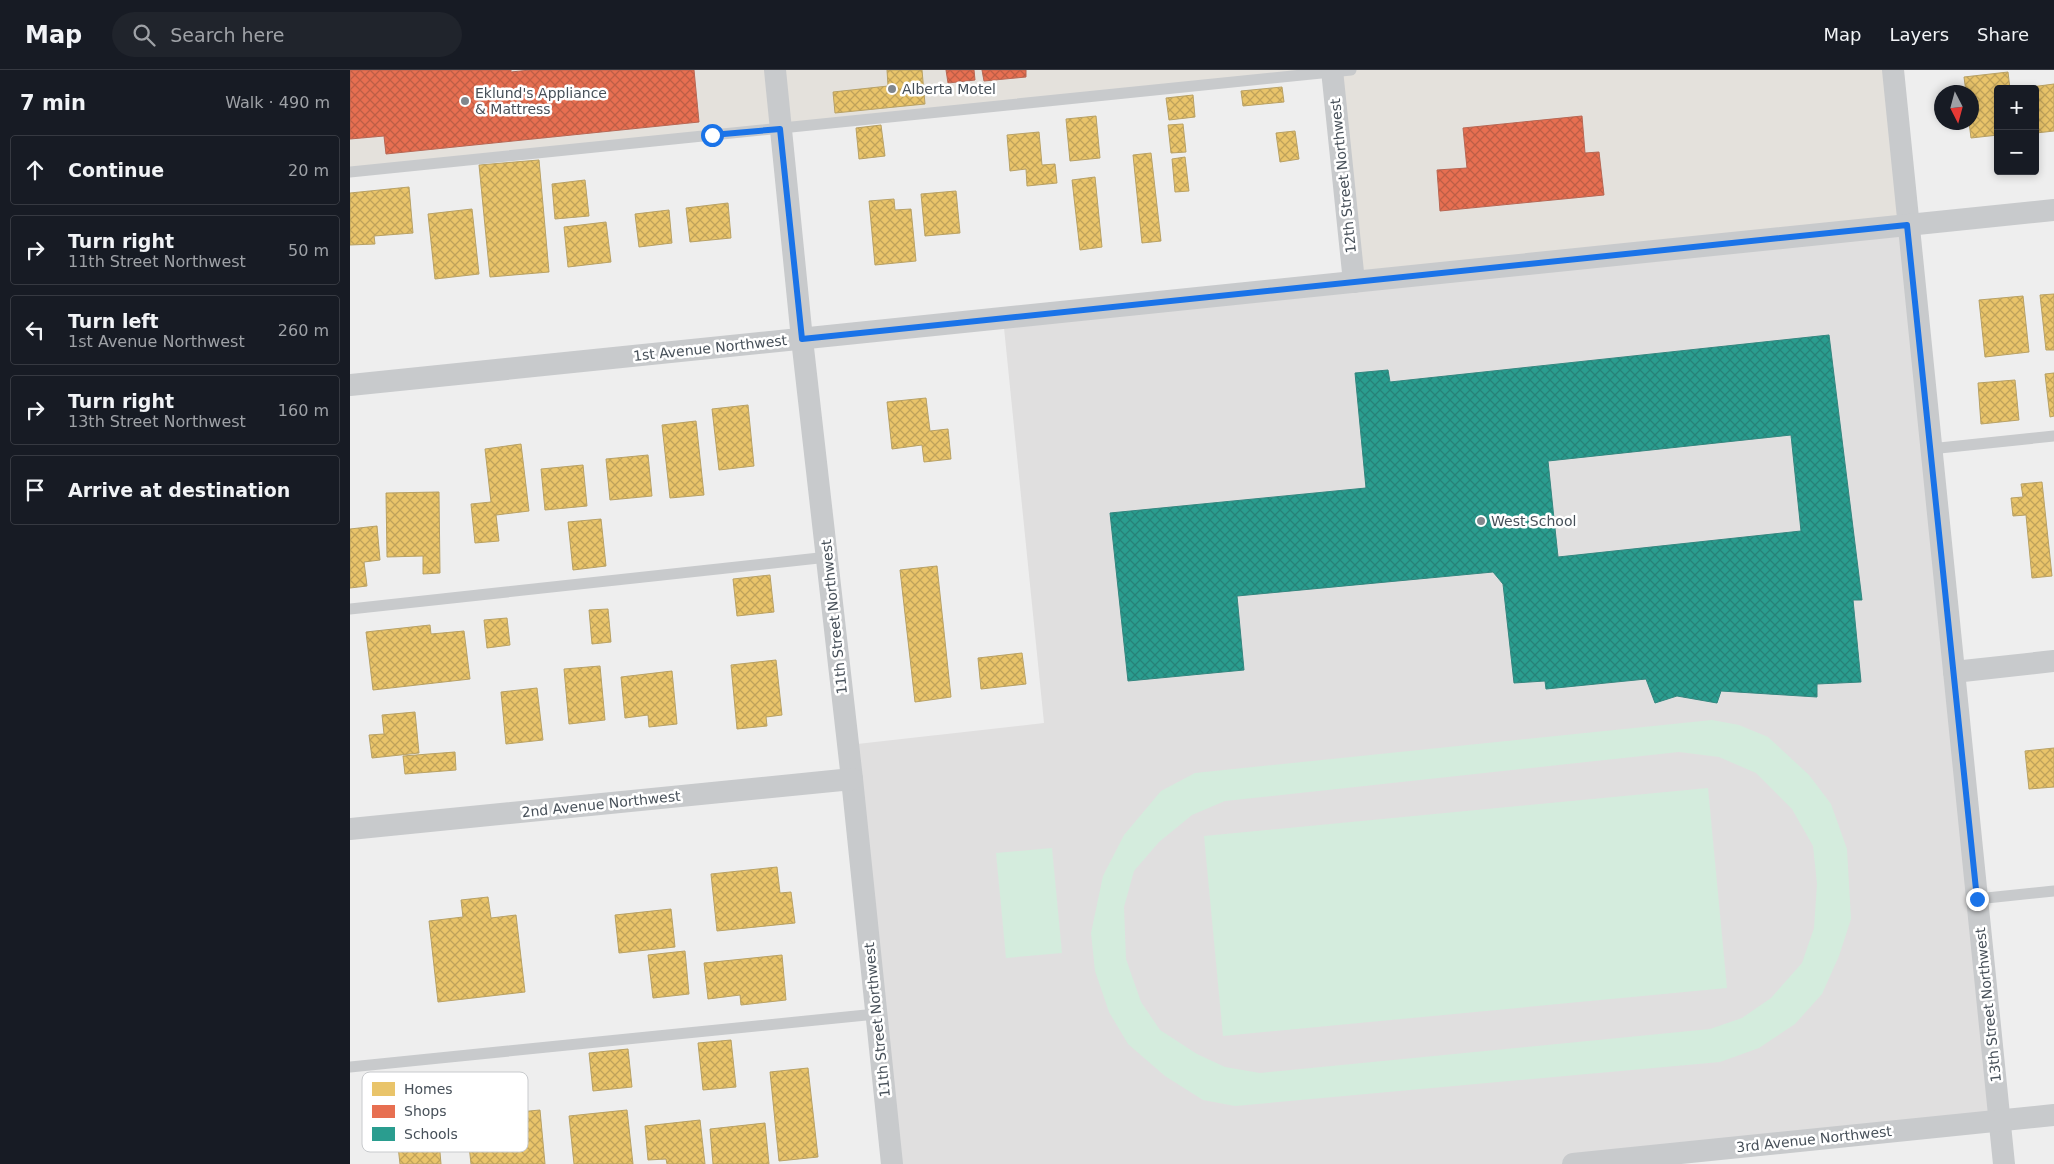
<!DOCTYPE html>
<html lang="en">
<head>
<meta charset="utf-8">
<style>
	body { margin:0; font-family:"DejaVu Sans",sans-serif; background:#20242c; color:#f1f3f6 }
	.controls { position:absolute; right:15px; top:15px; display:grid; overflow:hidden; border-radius:5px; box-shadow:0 2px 8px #0003 }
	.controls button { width:45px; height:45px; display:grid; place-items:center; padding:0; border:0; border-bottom:1px solid #363941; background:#171b24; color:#f1f3f6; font:25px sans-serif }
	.compass { position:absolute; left:1584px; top:15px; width:45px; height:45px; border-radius:50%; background:#171b24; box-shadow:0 2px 8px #0003; rotate:174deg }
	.stop { position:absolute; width:15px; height:15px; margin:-11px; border:4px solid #1a73e8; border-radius:50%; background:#fff }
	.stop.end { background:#1a73e8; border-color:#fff; box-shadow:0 1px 5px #0008 }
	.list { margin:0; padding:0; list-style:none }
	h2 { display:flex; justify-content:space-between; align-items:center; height:65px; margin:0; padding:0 20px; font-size:21px }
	h2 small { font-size:16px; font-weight:400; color:#9ea1a6 }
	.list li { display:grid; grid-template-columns:32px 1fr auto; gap:15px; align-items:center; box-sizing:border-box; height:70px; margin:0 10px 10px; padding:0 10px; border:1px solid #363941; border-radius:5px }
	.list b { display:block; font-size:19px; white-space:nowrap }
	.list p { margin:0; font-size:16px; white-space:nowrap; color:#9ea1a6 }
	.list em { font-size:16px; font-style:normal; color:#9ea1a6 }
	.icon { flex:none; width:28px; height:28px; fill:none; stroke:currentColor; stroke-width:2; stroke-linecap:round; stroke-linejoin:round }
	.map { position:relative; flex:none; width:1704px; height:1094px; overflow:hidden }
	header { display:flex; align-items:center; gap:30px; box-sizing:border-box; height:70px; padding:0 25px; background:#171b24; border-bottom:1px solid #363941 }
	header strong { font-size:24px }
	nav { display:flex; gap:28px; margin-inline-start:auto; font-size:18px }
	.search { width:350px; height:45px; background:#20242c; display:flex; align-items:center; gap:12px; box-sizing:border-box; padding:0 18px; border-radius:28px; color:#9ea1a6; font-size:19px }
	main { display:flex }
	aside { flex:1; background:#171b24 }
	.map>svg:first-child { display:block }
	.commercial { fill:#e4e1dc }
	.education { fill:#e0dfdf }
	.park { fill:#d4ecdd; fill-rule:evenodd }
	.homes { fill:url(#homes-cross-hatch); stroke:#b8a165 }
	.shops { fill:url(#shops-cross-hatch); stroke:#b76653 }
	.schools { fill:url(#schools-cross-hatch); stroke:#33867f; fill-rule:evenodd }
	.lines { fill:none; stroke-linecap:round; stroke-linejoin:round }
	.service { stroke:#c8cacc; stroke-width:11 }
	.minor { stroke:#c8cacc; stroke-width:22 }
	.route { stroke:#1a73e8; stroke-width:6 }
	.poi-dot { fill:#81878d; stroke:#fff; stroke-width:2 }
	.labels { text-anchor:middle; stroke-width:5; stroke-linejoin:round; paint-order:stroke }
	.poi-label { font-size:14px; fill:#475059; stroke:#fff; text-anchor:start }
	.street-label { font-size:14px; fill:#475059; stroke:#fff }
	.key { fill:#fff; stroke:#c8cacd; stroke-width:1 }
	.key-label { font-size:14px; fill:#475059 }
</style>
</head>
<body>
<header>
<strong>Map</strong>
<div class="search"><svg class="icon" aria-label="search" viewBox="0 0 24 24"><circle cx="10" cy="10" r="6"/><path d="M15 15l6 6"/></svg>Search here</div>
<nav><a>Map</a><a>Layers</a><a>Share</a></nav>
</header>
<main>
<aside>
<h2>7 min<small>Walk · 490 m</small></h2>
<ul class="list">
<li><svg class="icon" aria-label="ahead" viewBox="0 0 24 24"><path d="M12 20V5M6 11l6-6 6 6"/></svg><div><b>Continue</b></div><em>20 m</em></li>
<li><svg class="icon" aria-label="right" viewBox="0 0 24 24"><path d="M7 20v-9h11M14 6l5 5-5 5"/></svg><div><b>Turn right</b><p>11th Street Northwest</p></div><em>50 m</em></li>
<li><svg class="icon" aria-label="left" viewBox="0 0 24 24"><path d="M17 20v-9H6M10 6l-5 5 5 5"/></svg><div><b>Turn left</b><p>1st Avenue Northwest</p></div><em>260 m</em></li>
<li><svg class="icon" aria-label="right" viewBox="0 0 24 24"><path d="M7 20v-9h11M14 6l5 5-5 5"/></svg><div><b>Turn right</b><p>13th Street Northwest</p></div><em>160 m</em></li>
<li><svg class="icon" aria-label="arrive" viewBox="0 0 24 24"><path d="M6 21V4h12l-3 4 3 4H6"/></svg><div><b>Arrive at destination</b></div></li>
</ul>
</aside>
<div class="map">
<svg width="1704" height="1094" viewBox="0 0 1704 1094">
	<defs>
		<pattern id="homes-cross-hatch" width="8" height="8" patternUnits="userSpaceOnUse" patternTransform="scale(1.25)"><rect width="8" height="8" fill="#e9c46a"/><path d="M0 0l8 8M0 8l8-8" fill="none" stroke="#bfa25a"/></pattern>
		<pattern id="shops-cross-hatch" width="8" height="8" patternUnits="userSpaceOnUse" patternTransform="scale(1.25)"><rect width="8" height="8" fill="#e76f51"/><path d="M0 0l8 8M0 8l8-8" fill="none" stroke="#bd5e46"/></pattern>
		<pattern id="schools-cross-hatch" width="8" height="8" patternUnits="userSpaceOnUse" patternTransform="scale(1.25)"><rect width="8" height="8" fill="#2a9d8f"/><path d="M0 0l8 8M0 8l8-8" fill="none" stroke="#268278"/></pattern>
	</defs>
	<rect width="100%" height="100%" fill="#eee"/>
	<polygon class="commercial" points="0,0 1543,0 1557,155 1004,212 982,2 0,102"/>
	<polygon class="education" points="1557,155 1650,1050 1223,1094 541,1094 498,675 694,653 653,248"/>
	<g class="park">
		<path d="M1362,650l27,5 29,12 41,38 22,29 16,45 4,70 -12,37 -17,38 -27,30 -36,24 -39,14 -485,44 -32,-6 -38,-24 -37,-32 -19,-32 -14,-41 -4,-38 12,-57 21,-41 37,-44 34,-18zM1329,682l40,5 37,16 36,36 21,37 4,38 -3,44 -12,35 -31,35 -29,20 -32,11 -450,44 -35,-6 -28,-13 -37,-24 -19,-28 -15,-43 -2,-52 10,-36 25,-29 33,-27 33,-14z"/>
		<polygon points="1358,718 1377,918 873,966 854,766"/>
		<polygon points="702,778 712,883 656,888 646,783"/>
	</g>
	<g class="homes">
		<polygon points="537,0 572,0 575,34 485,43 483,22 538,16"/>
		<polygon points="1658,2 1660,19 1648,19 1648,65 1621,68 1619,52 1622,52 1622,22 1616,22 1614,7"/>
		<polygon points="1704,14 1704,61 1686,63 1685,19 1682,19 1681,17"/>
		<polygon points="932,17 934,32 893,36 891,21"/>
		<polygon points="843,25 845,47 819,50 816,28"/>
		<polygon points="746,46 750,88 720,91 716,49"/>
		<polygon points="833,54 836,82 821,83 818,55"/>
		<polygon points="531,55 535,86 509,89 506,58"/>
		<polygon points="945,61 949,89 930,92 926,63"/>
		<polygon points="689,62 692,95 705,94 707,113 677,116 676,99 660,101 657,65"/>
		<polygon points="801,83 811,171 792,173 783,85"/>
		<polygon points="835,87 839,121 825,122 822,89"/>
		<polygon points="189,90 199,202 140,207 129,95"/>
		<polygon points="745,107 752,177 730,180 722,110"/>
		<polygon points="235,110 239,146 205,149 202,114"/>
		<polygon points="59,117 63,163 24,166 25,174 0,175 0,123"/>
		<polygon points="606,121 610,163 575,166 571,124"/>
		<polygon points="544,129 545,140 561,139 566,191 525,195 519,131"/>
		<polygon points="378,133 381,168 340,172 336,138"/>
		<polygon points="122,139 129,204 85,209 78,144"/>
		<polygon points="319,140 322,173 289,177 285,144"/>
		<polygon points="256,152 261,192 218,197 214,157"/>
		<polygon points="1704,224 1704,280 1696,280 1690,225"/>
		<polygon points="1673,226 1679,282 1635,287 1629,230"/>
		<polygon points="1704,303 1704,346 1700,347 1695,304"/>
		<polygon points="1665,310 1669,350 1631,354 1628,313"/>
		<polygon points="576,328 580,361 598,359 601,389 574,392 572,375 542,379 537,332"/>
		<polygon points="398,335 404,396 369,400 362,339"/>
		<polygon points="346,351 354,425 320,428 312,355"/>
		<polygon points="171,374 179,441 146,445 149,471 125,473 121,434 141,432 135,379"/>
		<polygon points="298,385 302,426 260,430 256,389"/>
		<polygon points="233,395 237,436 195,440 191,399"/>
		<polygon points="1692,412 1702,506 1682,508 1676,445 1663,446 1661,428 1673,427 1671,414"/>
		<polygon points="89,422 90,503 73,504 73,486 37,487 36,423"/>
		<polygon points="251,449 256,496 223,500 218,452"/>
		<polygon points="27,456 30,490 14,492 17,516 0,518 0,459"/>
		<polygon points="587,496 601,627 565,632 550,500"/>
		<polygon points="420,505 424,542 387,546 383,509"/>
		<polygon points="258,539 261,572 242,574 239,540"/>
		<polygon points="157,548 160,575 137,578 134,550"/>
		<polygon points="80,555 81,564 114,561 120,609 23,620 16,562"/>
		<polygon points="672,583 676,614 631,619 628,588"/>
		<polygon points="426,590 432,645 416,647 417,656 387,659 381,595"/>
		<polygon points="250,596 255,650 219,654 214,599"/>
		<polygon points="322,601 327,654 299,657 298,645 275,648 271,607"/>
		<polygon points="187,618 193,670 156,674 151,622"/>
		<polygon points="65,642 69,683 22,688 19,665 34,664 32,645"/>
		<polygon points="1704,678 1704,717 1679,719 1675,681"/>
		<polygon points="105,682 106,700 55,704 53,686"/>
		<polygon points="427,797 430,823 441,822 445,853 367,861 361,804"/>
		<polygon points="138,827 141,848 166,845 175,922 88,932 79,851 113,847 111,830"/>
		<polygon points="321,839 325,877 269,883 265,845"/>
		<polygon points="335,881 339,924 303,928 298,885"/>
		<polygon points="432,885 436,930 391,935 390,925 358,929 354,893"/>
		<polygon points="381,970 386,1017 353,1020 348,973"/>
		<polygon points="278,979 282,1017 243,1021 239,983"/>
		<polygon points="458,998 468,1087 429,1091 420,1002"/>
		<polygon points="190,1040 195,1094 121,1094 116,1047"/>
		<polygon points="277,1040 283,1094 224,1094 219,1046"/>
		<polygon points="350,1050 355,1094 317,1094 316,1089 298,1090 295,1056"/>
		<polygon points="415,1053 419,1094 363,1094 360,1059"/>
		<polygon points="89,1071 91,1094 50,1094 48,1076"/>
	</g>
	<g class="shops">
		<polygon points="0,0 161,0 161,2 180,0 344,0 349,52 36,84 34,66 0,69"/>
		<polygon points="596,0 624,0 625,10 598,13"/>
		<polygon points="632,0 676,0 676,7 634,11"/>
		<polygon points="1232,46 1235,83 1249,82 1254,125 1090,141 1087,100 1117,98 1113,58"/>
	</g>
	<path class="schools" d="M1479,265l33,265h-9l8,82 -44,2v13l-96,-6 -4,12 -40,-7 -22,7 -9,-24 -100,10 -1,-8 -31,2 -11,-99 -10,-12 -256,24 7,74 -116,11 -18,-168 256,-25 -11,-115 33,-3 2,12zM1441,365l10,96 -243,26 -10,-96z"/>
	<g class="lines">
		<g class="service">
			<polyline points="0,102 1001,0"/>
			<polyline points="1580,379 1704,366"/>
			<polyline points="0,539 478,487"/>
			<polyline points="1627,829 1704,821"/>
			<polyline points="0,997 526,944"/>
		</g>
		<g class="minor">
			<polyline points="425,0 452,269 502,709 542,1094"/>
			<polyline points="982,0 1004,212"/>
			<polyline points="1543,0 1654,1094"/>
			<polyline points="0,315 1704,140"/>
			<polyline points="1604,602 1704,591"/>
			<polyline points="0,759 502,709"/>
			<polyline points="1223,1094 1704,1045"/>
		</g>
	</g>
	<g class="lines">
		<polyline class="route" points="362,65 430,59 452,269 1557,155 1627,829"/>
	</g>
	<g class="poi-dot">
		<circle cx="542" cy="19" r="5"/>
		<circle cx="115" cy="31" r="5"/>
		<circle cx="1131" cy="451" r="5"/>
	</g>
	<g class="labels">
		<g class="poi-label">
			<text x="552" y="24">Alberta Motel</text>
			<text x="125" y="28">Eklund's Appliance<tspan x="125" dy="16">&amp; Mattress</tspan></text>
			<text x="1141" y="456">West School</text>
		</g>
		<g class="street-label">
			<text transform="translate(993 106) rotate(-96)" y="5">12th Street Northwest</text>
			<text transform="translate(360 278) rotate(-6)" y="5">1st Avenue Northwest</text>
			<text transform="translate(484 547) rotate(-96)" y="5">11th Street Northwest</text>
			<text transform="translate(251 734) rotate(-6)" y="5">2nd Avenue Northwest</text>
			<text transform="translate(1638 935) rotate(-96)" y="5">13th Street Northwest</text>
			<text transform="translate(527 950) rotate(-96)" y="5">11th Street Northwest</text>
			<text transform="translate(1464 1069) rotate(-6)" y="5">3rd Avenue Northwest</text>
		</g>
	</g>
	<rect x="12" y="1002" width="166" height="80" rx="8" class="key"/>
	<rect x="22" y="1012" width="23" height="14" fill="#e9c46a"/>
	<rect x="22" y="1035" width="23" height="13" fill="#e76f51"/>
	<rect x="22" y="1057" width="23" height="14" fill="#2a9d8f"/>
	<g class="key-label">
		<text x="54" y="1024">Homes</text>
		<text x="54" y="1046">Shops</text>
		<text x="54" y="1069">Schools</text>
	</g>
</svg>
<div class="controls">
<button>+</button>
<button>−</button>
</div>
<svg class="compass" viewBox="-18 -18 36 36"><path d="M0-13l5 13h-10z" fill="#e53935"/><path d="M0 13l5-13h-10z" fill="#9ea1a6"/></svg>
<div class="stop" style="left:362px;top:65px"></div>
<div class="stop end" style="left:1627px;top:829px"></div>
</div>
</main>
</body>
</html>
